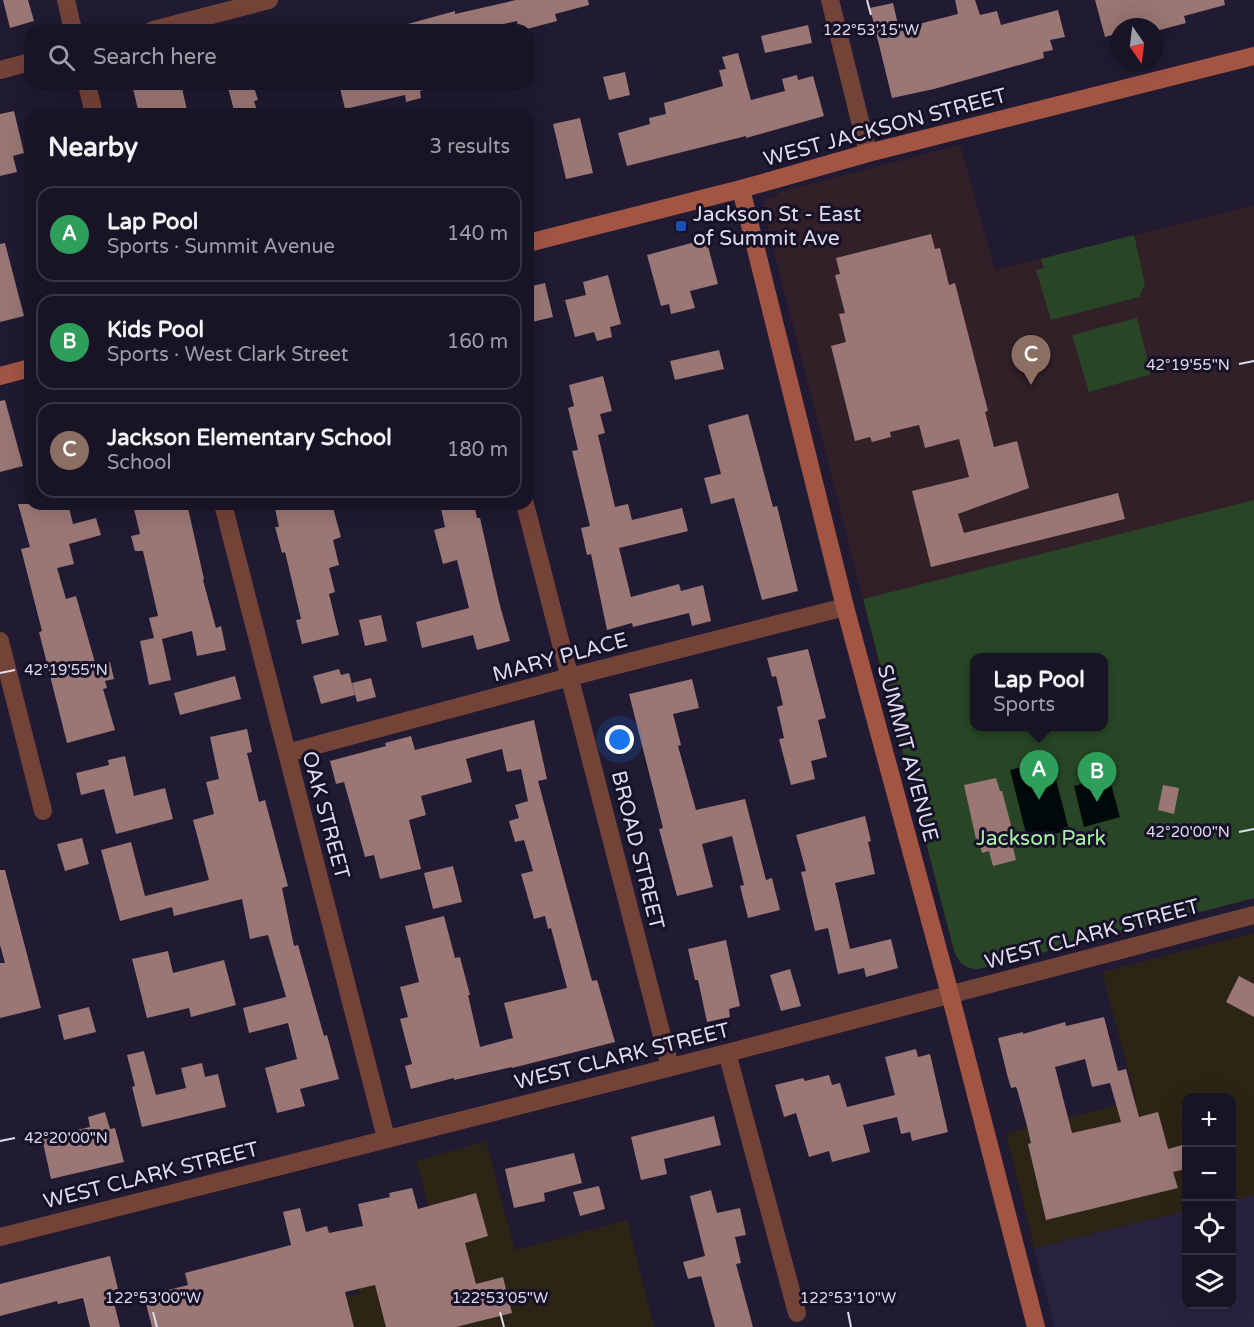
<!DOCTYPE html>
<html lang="en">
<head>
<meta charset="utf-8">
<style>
	body { margin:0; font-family:"Varela Round",sans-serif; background:#252132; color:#f1f3f6 }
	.controls { position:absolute; right:18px; bottom:18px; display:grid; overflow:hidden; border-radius:12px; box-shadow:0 6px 24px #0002 }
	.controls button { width:54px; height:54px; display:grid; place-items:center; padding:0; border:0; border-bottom:2px solid #363343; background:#181426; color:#f1f3f6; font:30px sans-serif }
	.compass { position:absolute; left:1110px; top:18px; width:54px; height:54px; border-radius:50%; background:#181426; box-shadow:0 6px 24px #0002; rotate:166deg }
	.you { position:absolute; left:620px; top:740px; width:21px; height:21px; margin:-15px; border:4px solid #fff; border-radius:50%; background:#1a73e8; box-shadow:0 0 0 9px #1a73e833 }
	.badge { display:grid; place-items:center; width:39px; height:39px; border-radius:50%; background:#94cc3c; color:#fff; font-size:20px; font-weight:700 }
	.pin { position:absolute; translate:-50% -50px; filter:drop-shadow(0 2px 3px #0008) }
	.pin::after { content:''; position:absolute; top:32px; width:21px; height:18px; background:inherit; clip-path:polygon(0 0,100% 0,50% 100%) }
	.popup { position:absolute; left:970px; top:653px; width:138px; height:78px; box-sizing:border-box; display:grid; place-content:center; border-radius:12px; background:#181426; filter:drop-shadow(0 2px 4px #0005); font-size:20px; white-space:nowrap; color:#9f9ea7 }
	.popup b { font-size:22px; color:#f1f3f6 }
	.popup::after { content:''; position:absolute; left:50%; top:100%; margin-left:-12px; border:12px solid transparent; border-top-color:#181426 }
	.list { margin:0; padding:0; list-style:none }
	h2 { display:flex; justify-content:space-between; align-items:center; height:78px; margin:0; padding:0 24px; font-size:26px }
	h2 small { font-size:20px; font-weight:400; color:#9f9ea7 }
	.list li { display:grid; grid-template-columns:39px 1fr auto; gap:18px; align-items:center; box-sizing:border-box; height:96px; margin:0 12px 12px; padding:0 12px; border:2px solid #363343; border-radius:18px }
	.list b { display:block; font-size:22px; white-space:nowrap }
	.list p { margin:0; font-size:20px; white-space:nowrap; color:#9f9ea7 }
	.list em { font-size:20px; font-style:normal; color:#9f9ea7 }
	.icon { flex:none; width:33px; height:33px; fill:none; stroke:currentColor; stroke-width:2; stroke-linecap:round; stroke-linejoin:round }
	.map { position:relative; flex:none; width:1254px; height:1327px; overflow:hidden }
	.search { position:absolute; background:#181426; box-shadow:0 6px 24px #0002; left:24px; top:24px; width:510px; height:66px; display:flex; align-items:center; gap:15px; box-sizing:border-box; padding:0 21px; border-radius:18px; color:#9f9ea7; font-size:22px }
	.panel { position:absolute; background:#181426; box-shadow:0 6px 24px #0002; left:24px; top:108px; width:510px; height:402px; border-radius:18px }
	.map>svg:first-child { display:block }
	.built { fill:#2a2340 }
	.industrial { fill:#2c2515 }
	.education { fill:#312028 }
	.green { fill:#284626; fill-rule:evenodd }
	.water { fill:#01090b }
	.building { fill:#9a7775; fill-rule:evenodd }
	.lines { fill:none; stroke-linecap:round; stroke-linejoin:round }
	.street { stroke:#744338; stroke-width:18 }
	.secondary { stroke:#a35544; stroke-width:18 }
	.ticks { fill:none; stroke:#dedbeb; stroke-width:2 }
	.transit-dot { fill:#1a4fb4; stroke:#171128; stroke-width:2 }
	.labels { text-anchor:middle; stroke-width:6; stroke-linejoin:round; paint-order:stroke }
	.street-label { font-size:21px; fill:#dedbeb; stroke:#171128 }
	.poi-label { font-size:21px; fill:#dedbeb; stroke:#171128; text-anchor:start }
	.park-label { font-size:21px; fill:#a7efa2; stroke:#171128 }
	.ticks-label { font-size:15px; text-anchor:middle; fill:#dedbeb; stroke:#171128; stroke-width:6; stroke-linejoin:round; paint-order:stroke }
</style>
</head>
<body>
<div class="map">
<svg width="1254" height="1327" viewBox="0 0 1254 1327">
	<rect width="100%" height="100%" fill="#201a32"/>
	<polygon class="built" points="1254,1195 1254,1327 1055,1327 1034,1248 1186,1211 1186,1304 1232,1304 1232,1200"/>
	<g class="industrial">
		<polygon points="1254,933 1254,1195 1232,1200 1232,1098 1186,1098 1186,1211 1034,1248 1006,1133 1136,1100 1102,972"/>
		<polygon points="486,1141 515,1250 627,1220 654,1327 237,1327 360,1293 353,1268 439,1246 416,1161"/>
	</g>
	<polygon class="education" points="960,145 995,270 1254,205 1254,500 863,599 764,212 764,202 766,199 774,198 779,192"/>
	<g class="green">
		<polygon points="1134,235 1145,284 1139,297 1051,320 1036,270 1044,268 1041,259"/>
		<polygon points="1137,318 1151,374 1089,392 1072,335"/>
		<path d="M1254,500v398l-275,71c-15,0 -22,-7 -26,-22l-90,-348zM974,658h130v68h-130z"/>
	</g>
	<g class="water">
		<polygon points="1051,760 1069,830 1028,841 1010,770"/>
		<polygon points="1109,777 1120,817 1084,827 1074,786"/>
	</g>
	<g class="building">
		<polygon points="3,0 28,0 34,21 10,28"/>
		<polygon points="516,0 588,0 589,5 555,14 557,21 523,30 519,30 517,21 478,30 405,30 404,25 455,11 455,14"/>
		<polygon points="955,0 975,0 980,15 997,11 1001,25 1058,10 1065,37 1050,40 1053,50 1043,52 1044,58 934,89 892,98 870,8 893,3 899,29 958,14"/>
		<polygon points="1095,0 1224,0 1225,5 1184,16 1186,23 1156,31 1155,27 1119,27 1119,33 1105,37"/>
		<polygon points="808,25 812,43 765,53 761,36"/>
		<polygon points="738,53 751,100 785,91 782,79 797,75 798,80 813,76 824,116 746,138 746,136 627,166 618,133 650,124 649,118 666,114 664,103 723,86 719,70 726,69 722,57"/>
		<polygon points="625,72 630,95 609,100 603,77"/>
		<polygon points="132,84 181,84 188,114 169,114 168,111 154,114 139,114"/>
		<polygon points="227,84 253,84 258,100 254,101 258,114 235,114"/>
		<polygon points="339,84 423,84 423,90 420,91 421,98 406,102 405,95 345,109"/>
		<polygon points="14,111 24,153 13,156 17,172 0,176 0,114"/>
		<polygon points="580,118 593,173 566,179 553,124"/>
		<polygon points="931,234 935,249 940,248 949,285 955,283 988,411 985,412 994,447 1017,441 1029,488 958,514 964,533 1118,493 1125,519 931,567 912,491 969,477 959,439 925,448 919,425 890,432 891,437 872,442 870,437 855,441 831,346 846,342 839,314 845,313 835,275 840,274 836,258"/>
		<polygon points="706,239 718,284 690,291 695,308 671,314 669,304 661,306 647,255"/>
		<polygon points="5,243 24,316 0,322 0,244"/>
		<polygon points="608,275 621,324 610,327 612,337 597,341 594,332 575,337 565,300 586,295 583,282"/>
		<polygon points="545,283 553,317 528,323 528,287"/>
		<polygon points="719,350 724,369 675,380 670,361"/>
		<polygon points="603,376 612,411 600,414 605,433 598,435 615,507 628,504 632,520 682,508 688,531 619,548 631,597 679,584 681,591 703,585 711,621 692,626 689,613 633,627 632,623 607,630 591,554 587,555 581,528 590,526 572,451 578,450 568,408 574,406 569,385"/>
		<polygon points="5,400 23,466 0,472 0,401"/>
		<polygon points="748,414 773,507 777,506 798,591 762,600 734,498 711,504 704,478 721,474 708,425"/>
		<polygon points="18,504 68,504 73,524 96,518 101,535 69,544 74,564 57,568 66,599 76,596 96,666 110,662 114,679 105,681 107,688 103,689 115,730 67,743 39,632 42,631 21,549 30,547"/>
		<polygon points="153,504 187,504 204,579 203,580 216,628 221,626 226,650 197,656 192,631 162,639 171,680 149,685 140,641 154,638 149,618 158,616 143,551 135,551 131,536 140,534 134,509"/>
		<polygon points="274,504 332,504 341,537 333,540 339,565 329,568 335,592 329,594 339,635 302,644 296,620 301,619 285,552 282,553 275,527 279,527"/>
		<polygon points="440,504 474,504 477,518 480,518 499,602 510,641 477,650 473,635 422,648 416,622 469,608 457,560 443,564 434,530 445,527"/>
		<polygon points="381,615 387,641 365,646 359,620"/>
		<polygon points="808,649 826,718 818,720 827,757 811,761 815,779 791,785 779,739 784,738 777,707 783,705 776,676 772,677 767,658"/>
		<polygon points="339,669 341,675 349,673 355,695 321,704 313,676"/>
		<polygon points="235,676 241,699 180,715 174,693"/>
		<polygon points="371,678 376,697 357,702 352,683"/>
		<polygon points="692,679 699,708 673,714 681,745 678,746 696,810 745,799 766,880 772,878 780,910 748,918 740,886 744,885 732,836 702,844 713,887 677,896 659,829 663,828 629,694"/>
		<polygon points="534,720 547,779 538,781 592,981 597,980 615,1042 512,1068 512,1067 454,1080 454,1078 411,1089 405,1066 412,1064 400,1019 408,1017 400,987 419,982 405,926 444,916 455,958 460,957 470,995 468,995 480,1047 513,1038 504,1003 567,988 551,928 548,929 545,916 534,919 521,874 533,871 524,840 515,842 509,821 519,818 515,805 528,801 521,769 507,772 502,749 466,759 472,782 421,796 426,815 409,820 421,869 380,879 374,855 365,857 344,782 336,784 330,761 386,746 385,743 411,736 415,750"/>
		<polygon points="247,729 252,752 247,753 259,802 265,800 288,886 282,888 294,946 298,945 324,1036 327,1035 339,1079 300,1089 305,1106 277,1113 265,1068 297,1059 288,1023 249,1033 243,1008 286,997 268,935 250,939 242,899 174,916 172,907 120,921 101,850 131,842 145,896 209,880 193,820 214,814 206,782 219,779 210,737"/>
		<polygon points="125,756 134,796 165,788 173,819 116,834 104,789 81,795 76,773 109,765 108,760"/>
		<polygon points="996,778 1000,791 1002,791 1012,829 1009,830 1016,860 993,866 989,851 982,853 978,838 976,839 964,785"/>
		<polygon points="1163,785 1179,788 1174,814 1158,810"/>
		<polygon points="865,816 871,841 868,842 875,874 835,883 850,949 891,939 898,968 866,977 864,968 838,974 828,928 815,931 801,872 806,871 796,835"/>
		<polygon points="82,838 89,864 65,871 57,844"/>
		<polygon points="453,866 462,902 433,909 424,873"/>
		<polygon points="0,870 5,870 41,1008 0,1018 0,963 5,963 0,945"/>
		<polygon points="726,940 740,1006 729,1009 730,1017 707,1022 698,980 695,980 688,949"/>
		<polygon points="168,951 173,973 224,960 236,1005 191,1017 189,1008 147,1018 132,959"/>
		<polygon points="790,969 801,1006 781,1011 770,975"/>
		<polygon points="1239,976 1254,984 1254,1017 1226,1002"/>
		<polygon points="89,1007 96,1032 64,1040 58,1015"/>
		<path d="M1104,1017l14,54 8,-2 13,48 19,-5 10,37 18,-5v25l-13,3 5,16 -132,32 -18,-76 3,-1 -4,-17 -10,-37 -1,-2 -5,1 -3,-10 -10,-40 25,-6v2l42,-12 1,4zM1085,1059l7,28 18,-4 11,39 -49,11 -17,-66z"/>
		<polygon points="916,1049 918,1057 930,1054 948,1132 912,1141 910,1132 901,1134 897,1117 863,1125 870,1152 832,1162 829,1151 809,1157 796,1113 784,1117 775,1085 803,1078 805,1081 829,1075 832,1085 840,1083 847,1107 895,1095 885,1057"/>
		<polygon points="144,1051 156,1095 186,1088 181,1068 202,1063 205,1077 218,1074 226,1107 142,1127 132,1087 135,1086 127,1055"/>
		<polygon points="105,1112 110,1129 115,1128 124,1162 51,1179 42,1138 90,1127 88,1117"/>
		<polygon points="714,1116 721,1145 664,1159 667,1174 641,1180 631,1137"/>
		<polygon points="574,1153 582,1183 544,1193 545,1201 514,1208 505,1169"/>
		<polygon points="599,1186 605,1209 580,1216 573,1192"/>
		<polygon points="412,1188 418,1209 476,1193 488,1236 465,1243 476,1284 503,1277 512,1313 456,1327 386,1327 375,1285 345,1292 354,1327 152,1327 144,1296 188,1285 185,1273 291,1245 283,1212 300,1208 306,1232 327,1226 329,1233 363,1226 358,1204 390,1197 389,1193"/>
		<polygon points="711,1190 717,1213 740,1208 746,1235 735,1237 741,1263 736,1264 753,1327 715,1327 701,1276 688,1279 683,1262 705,1256 690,1196"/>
		<polygon points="110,1256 118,1289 111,1291 120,1327 90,1327 83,1298 58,1304 57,1301 0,1316 0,1284"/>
	</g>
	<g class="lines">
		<g class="street">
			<polyline points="66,0 73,30"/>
			<polyline points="830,0 868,153"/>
			<polyline points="153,30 269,0"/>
			<polyline points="0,70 30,62"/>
			<polyline points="87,84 94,114"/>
			<polyline points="223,504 386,1138"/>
			<polyline points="525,504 670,1067"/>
			<polyline points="0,641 43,811"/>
			<polyline points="287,753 570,677 845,607"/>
			<polyline points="727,1053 797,1313"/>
			<polyline points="0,1237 727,1053 1254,915"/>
		</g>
		<g class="secondary">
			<polyline points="741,189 845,607 950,994 1036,1327"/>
			<polyline points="528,243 741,189 868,153 1254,56"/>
			<polyline points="0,376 30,368"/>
		</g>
	</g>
	<path class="ticks" d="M867,0l4,15M1239,364l15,-3M0,673l15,-3M1239,832l15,-3M0,1141l15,-3M153,1312l4,15M500,1312l4,15M848,1312l3,15"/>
	<rect class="transit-dot" x="675" y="220" width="12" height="12" rx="3"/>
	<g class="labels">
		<g class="street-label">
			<text transform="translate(885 127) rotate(-15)" y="7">WEST JACKSON STREET</text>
			<text transform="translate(560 657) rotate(-15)" y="7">MARY PLACE</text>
			<text transform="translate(908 753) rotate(75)" y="7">SUMMIT AVENUE</text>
			<text transform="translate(326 815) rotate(75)" y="7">OAK STREET</text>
			<text transform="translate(638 850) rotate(76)" y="7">BROAD STREET</text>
			<text transform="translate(1092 934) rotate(-15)" y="7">WEST CLARK STREET</text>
			<text transform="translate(622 1056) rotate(-14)" y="7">WEST CLARK STREET</text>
			<text transform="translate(151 1175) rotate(-14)" y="7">WEST CLARK STREET</text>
		</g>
		<g class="poi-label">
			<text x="693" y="221">Jackson St - East<tspan x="693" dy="24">of Summit Ave</tspan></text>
		</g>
		<g class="park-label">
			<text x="1041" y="845">Jackson Park</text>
		</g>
	</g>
	<g class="ticks-label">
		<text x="871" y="35">122°53'15"W</text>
		<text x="1188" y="370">42°19'55"N</text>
		<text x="66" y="675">42°19'55"N</text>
		<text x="1188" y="837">42°20'00"N</text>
		<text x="66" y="1143">42°20'00"N</text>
		<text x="153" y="1303">122°53'00"W</text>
		<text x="500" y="1303">122°53'05"W</text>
		<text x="848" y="1303">122°53'10"W</text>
	</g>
</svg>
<div class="controls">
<button>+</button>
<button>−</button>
<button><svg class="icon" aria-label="locate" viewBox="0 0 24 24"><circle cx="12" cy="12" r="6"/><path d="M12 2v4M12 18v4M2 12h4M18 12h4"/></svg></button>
<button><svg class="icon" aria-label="layers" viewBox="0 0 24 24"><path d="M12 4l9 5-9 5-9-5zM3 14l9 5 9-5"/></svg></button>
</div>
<svg class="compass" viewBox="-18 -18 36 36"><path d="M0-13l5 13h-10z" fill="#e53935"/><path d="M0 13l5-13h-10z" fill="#9f9ea7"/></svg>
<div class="you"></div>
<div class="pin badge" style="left:1039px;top:800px;background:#2e9e5b">A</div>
<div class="popup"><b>Lap Pool</b>Sports</div>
<div class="pin badge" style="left:1097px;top:802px;background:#2e9e5b">B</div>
<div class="pin badge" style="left:1031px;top:385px;background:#8d6e63">C</div>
<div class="search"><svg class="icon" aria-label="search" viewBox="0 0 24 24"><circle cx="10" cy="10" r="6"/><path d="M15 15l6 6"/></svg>Search here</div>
<section class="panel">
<h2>Nearby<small>3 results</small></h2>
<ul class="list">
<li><span class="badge" style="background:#2e9e5b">A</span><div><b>Lap Pool</b><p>Sports · Summit Avenue</p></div><em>140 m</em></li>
<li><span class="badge" style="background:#2e9e5b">B</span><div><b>Kids Pool</b><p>Sports · West Clark Street</p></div><em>160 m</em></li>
<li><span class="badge" style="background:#8d6e63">C</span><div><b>Jackson Elementary School</b><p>School</p></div><em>180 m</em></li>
</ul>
</section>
</div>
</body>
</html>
